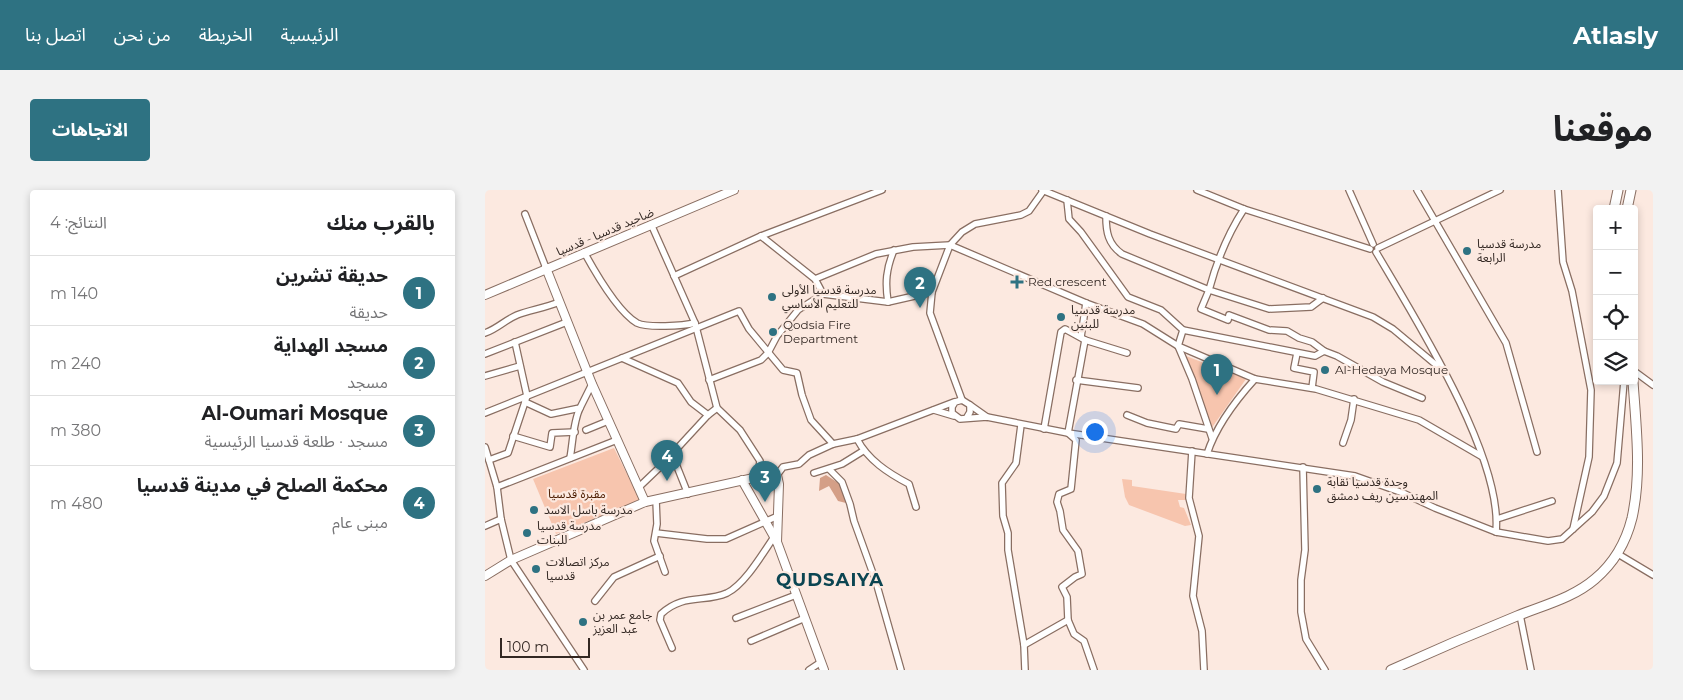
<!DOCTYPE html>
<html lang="ar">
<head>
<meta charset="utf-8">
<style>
	body { margin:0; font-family:Montserrat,"Noto Sans Arabic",sans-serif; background:#f2f2f2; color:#202124; direction:rtl }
	.controls { position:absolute; right:15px; top:15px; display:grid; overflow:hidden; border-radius:5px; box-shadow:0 2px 8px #0003 }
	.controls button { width:45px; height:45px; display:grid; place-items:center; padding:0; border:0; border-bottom:1px solid #e0e0e0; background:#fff; color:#202124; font:25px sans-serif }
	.scale { position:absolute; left:15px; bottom:12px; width:90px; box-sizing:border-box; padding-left:5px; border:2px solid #332823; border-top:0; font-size:14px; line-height:18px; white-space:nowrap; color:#332823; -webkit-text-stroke:4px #fce9e0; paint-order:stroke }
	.you { position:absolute; left:609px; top:241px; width:18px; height:18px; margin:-12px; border:4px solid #fff; border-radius:50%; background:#1a73e8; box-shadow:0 0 0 8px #1a73e833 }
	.badge { display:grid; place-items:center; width:32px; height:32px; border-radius:50%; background:#2e7282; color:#fff; font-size:16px; font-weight:700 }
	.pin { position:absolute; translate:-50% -41px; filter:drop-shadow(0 1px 2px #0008) }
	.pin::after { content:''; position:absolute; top:26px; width:18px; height:15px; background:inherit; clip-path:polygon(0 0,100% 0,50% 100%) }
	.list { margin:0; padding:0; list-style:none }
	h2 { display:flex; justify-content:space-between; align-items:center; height:65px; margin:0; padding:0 20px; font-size:21px }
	h2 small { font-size:16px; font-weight:400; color:#757577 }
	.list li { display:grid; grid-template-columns:32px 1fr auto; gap:15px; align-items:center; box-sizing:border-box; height:70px; padding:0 20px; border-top:1px solid #e0e0e0 }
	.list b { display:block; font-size:19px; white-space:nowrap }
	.list p { margin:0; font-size:16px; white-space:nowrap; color:#757577 }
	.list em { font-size:16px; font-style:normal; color:#757577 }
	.icon { flex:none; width:28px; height:28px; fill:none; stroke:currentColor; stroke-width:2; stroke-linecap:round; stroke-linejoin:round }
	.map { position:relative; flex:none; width:1168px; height:480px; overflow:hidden; direction:ltr; border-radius:5px }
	header { display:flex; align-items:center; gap:30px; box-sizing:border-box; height:70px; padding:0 25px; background:#2e7282; color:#fff }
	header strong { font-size:24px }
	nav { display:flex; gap:28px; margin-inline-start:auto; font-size:18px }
	.intro { display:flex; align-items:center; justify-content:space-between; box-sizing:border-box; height:120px; padding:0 30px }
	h1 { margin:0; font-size:35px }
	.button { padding:12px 22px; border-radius:5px; background:#2e7282; color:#fff; font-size:18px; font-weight:700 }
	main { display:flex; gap:30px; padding:0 30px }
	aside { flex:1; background:#fff; border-radius:5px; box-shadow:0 2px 8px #0003 }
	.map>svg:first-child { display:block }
	.green { fill:#f7c5ae }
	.forest { fill:#d49f87 }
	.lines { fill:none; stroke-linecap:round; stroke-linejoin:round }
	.minor-casing { stroke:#896e62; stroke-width:8 }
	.secondary-casing { stroke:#896e62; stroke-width:10 }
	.primary-casing { stroke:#896e62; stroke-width:11 }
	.minor { stroke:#fff; stroke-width:5.5 }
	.secondary { stroke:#fff; stroke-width:8 }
	.primary { stroke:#fff; stroke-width:9 }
	.poi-dot { fill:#2e7282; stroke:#fce9e0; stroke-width:2 }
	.labels { text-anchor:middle; stroke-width:4.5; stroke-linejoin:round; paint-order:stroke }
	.street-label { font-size:12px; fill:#332823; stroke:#fce9e0 }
	.poi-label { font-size:12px; fill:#332823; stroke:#fce9e0; text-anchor:start }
	.park-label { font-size:12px; fill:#4c1c01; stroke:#fce9e0 }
	.district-label { font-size:18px; font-weight:bold; letter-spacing:1px; fill:#0b4552; stroke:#fce9e0 }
</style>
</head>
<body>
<header>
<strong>Atlasly</strong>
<nav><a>الرئيسية</a><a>الخريطة</a><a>من نحن</a><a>اتصل بنا</a></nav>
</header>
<div class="intro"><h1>موقعنا</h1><a class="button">الاتجاهات</a></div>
<main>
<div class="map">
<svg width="1168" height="480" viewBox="0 0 1168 480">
	<rect width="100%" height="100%" fill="#fce9e0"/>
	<g class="green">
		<polygon points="701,166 761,189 726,239"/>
		<polygon points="129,258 155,310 71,344 48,289"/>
		<polygon points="637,289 647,290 647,296 701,304 701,310 693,310 695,317 699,318 706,335 700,336 644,315 640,307"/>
	</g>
	<polygon class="forest" points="341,285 358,296 361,313 353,311 344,296 334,301 335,288"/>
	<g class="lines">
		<defs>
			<g id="minor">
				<polyline points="557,0 665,44 888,127 908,139 956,179"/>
				<polyline points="712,0 759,19 885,59"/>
				<polyline points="864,0 888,54"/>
				<polyline points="932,0 1021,153 1052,262"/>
				<polyline points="1073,0 1078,72 1087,101 1106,200 1104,267 1088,339"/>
				<polyline points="582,10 584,29 596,42 643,107 676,120 698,140 693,156 707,189 727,248"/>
				<path d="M759,19c-17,26 -27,51 -35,81l60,19 42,-2 12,-9"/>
				<polyline points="40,24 61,78"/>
				<path d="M621,26c0,16 2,28 16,38l87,36 -8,19 27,11 1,-5 40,15 18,1 12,7 13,4 12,9"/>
				<polyline points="166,34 210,133 232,218 255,240 275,271 274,278 266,288"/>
				<polyline points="276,46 330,89 338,104"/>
				<polyline points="893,58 1015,0"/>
				<path d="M99,62c11,20 34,60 53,71 10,5 46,3 58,0"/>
				<polyline points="189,86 276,46 397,0"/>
				<polyline points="330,89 391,64 428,57 465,55 601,113 658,134 693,156 770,189 831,199 934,230 996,266"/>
				<path d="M403,112c-3,-19 -2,-33 6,-52"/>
				<polyline points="698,140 830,166 839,161 852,166 898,192 937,208"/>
				<path d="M0,143c12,-4 20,-13 32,-18 13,-5 28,-7 42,-13"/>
				<polyline points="596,147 601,113"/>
				<polyline points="812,163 809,178 829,182 827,198"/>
				<polyline points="0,164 82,132"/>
				<polyline points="137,168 193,193 206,212 223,225"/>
				<polyline points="1149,181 1168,195"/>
				<polyline points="0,186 35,176"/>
				<polyline points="224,190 276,170 283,163 292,146 313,120 338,104 403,112 447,102"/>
				<polyline points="591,190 653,198"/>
				<polyline points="477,210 445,123 447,102 465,55 477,42 490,34 536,25 544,21 559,0"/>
				<polyline points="40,212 66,224 95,218 107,194"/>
				<polyline points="485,215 502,227"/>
				<polyline points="449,220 469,226"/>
				<polyline points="0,223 254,121 264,139 298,180 312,183 317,205 326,230 348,254"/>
				<polyline points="642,225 662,233 691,239 694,234 723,239"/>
				<path d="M482,227l3,-5v-7l-8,-5 -7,2 -3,5v6l8,6 27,-2 81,16 287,43 48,17 32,15 61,24c7,-75 -81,-214 -120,-280"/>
				<polyline points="536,235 531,273 517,293 518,326 523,343 523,360 539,455 540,480"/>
				<polyline points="559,239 576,142 580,139 600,150"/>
				<polyline points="101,240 123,231"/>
				<polyline points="28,246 65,257 67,243 90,242"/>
				<path d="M372,249c11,21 31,34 52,45l7,23"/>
				<polyline points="858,253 866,230 869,209"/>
				<polyline points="0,257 12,297 16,329 26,370 99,480"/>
				<polyline points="707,261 704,308 714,346 708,406 717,441 719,480"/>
				<polyline points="187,264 203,304"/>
				<path d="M722,264c9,-28 29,-54 48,-75"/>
				<path d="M85,268c3,-16 3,-36 10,-50"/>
				<polyline points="4,270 23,263 42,206 30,152"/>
				<polyline points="818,277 820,360 816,390 816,422 821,449 840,480"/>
				<polyline points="344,279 357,292 365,314 369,331 391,392 416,480"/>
				<polyline points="329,283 357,274 378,261"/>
				<polyline points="292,285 298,277 314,274 324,265 348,254 372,249 469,212"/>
				<polyline points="12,297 132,250"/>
				<polyline points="153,298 175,277 223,225 232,218"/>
				<polyline points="171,310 172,334 169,351 180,382"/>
				<polyline points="1012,329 1067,311"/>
				<polyline points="0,336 16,329"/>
				<polyline points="1011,342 1063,351 1077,349 1107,322 1119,306 1132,273 1139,191"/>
				<polyline points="171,343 222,349 241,349 293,326"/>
				<polyline points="1133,364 1168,385"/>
				<polyline points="110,411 129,387 175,366"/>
				<polyline points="1035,425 1046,480"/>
				<polyline points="251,428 311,405"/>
				<polyline points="266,451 320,428"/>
				<polyline points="539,455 583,430"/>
				<path d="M187,458l-12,-28 1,-6c22,-21 44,-11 66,-21 18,-9 36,-40 47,-56"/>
				<polyline points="324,480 336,472"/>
				<polyline points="609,480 599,451 589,444 583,430 582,407 577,397 590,387 597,384 593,361 578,340 575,321 572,312 574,304 586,299 591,250 583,243 600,150 642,163"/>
			</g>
			<g id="secondary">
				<polyline points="61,78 107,194 160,312"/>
				<polyline points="0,105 249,0"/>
				<polyline points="257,290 292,352 339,480"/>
				<polyline points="0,386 26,370 160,312 286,284 292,285 294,294 292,352"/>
			</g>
			<g id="primary">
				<polyline points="1129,19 1133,0"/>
				<polyline points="1142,19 1146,0"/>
				<path d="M906,480c42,-19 84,-37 126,-54 27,-11 56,-18 78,-37 19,-16 31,-37 37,-61 10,-45 4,-91 1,-137"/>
			</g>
		</defs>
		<use href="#minor" class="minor-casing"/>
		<use href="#secondary" class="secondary-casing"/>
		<use href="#primary" class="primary-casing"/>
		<use href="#minor" class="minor"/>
		<use href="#secondary" class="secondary"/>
		<use href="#primary" class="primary"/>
	</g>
	<g class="poi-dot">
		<circle cx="982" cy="61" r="5"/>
		<path d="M529.5 84.5h5v5h5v5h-5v5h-5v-5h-5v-5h5z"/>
		<circle cx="287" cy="107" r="5"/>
		<circle cx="576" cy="127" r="5"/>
		<circle cx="288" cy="142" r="5"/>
		<circle cx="840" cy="180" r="5"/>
		<circle cx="832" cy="299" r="5"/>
		<circle cx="49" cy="320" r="5"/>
		<circle cx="42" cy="343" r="5"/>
		<circle cx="51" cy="379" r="5"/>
		<circle cx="98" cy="432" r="5"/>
	</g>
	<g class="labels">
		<g class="street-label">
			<text transform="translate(120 42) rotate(-23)" y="4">ضاحيد قدسيا - قدسيا</text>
		</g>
		<g class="poi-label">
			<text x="992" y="58">مدرسة قدسيا<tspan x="992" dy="14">الرابعة</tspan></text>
			<text x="543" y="96">Red crescent</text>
			<text x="297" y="104">مدرسة قدسيا الأولى<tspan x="297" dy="14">للتعليم الأساسي</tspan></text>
			<text x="586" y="124">مدرسة قدسيا<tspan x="586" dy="14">للبنين</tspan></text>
			<text x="298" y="139">Qodsia Fire<tspan x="298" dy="14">Department</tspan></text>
			<text x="850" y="184">Al-Hedaya Mosque</text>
			<text x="842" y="296">وحدة قدسيا نقابة<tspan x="842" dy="14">المهندسين ريف دمشق</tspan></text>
			<text x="59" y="324">مدرسة باسل الاسد</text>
			<text x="52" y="340">مدرسة قدسيا<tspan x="52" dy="14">للبنات</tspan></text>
			<text x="61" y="376">مركز اتصالات<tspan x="61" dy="14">قدسيا</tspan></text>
			<text x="108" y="429">جامع عمر بن<tspan x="108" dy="14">عبد العزيز</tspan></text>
		</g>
		<g class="park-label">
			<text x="92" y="308">مقبرة قدسيا</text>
		</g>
		<g class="district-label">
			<text x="345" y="396">QUDSAIYA</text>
		</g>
	</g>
</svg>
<div class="controls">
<button>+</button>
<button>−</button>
<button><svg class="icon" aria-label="locate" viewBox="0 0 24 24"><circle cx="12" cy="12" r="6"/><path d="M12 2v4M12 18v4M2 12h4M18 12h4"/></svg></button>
<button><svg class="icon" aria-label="layers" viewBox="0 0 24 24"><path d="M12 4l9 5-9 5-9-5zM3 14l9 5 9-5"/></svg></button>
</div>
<div class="scale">100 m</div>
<div class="you"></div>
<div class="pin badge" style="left:732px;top:205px">1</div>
<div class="pin badge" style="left:435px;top:118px">2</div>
<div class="pin badge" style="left:280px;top:312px">3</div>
<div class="pin badge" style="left:182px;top:291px">4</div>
</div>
<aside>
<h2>بالقرب منك<small>النتائج: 4</small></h2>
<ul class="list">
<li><span class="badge">1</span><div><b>حديقة تشرين</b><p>حديقة</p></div><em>140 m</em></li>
<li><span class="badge">2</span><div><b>مسجد الهداية</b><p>مسجد</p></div><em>240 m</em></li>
<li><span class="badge">3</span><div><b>Al-Oumari Mosque</b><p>مسجد · طلعة قدسيا الرئيسية</p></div><em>380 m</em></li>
<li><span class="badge">4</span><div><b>محكمة الصلح في مدينة قدسيا</b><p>مبنى عام</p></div><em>480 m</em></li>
</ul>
</aside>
</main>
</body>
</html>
